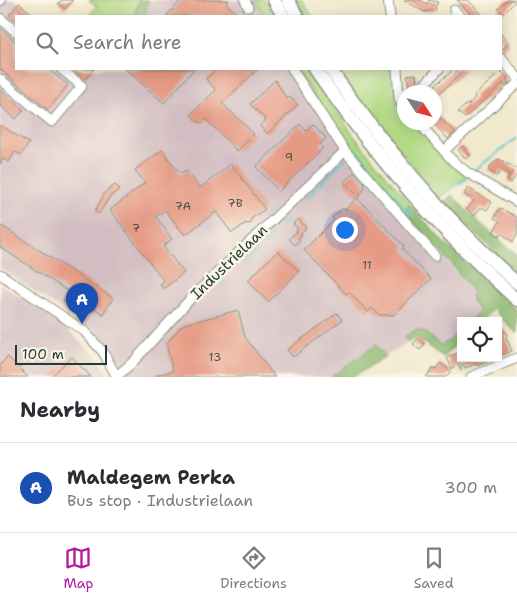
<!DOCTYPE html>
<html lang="en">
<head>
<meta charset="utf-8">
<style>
	body { margin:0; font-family:"Shantell Sans",sans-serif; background:#f2f2f3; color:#2b2b33 }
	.controls { position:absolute; right:15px; bottom:15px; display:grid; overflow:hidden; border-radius:0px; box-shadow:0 2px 12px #0003 }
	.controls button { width:45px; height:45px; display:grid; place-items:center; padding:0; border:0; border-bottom:1px solid #e1e1e2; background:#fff; color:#2b2b33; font:25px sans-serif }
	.compass { position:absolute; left:397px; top:85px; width:45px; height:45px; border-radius:50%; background:#fff; box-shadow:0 2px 12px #0003; rotate:126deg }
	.scale { position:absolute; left:15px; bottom:12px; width:92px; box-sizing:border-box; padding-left:5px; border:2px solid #1f3d34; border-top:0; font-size:14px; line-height:18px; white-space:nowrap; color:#1f3d34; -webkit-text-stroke:4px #fcf5e5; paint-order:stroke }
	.you { position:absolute; left:344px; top:229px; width:18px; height:18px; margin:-12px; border:4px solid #fff; border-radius:50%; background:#1a73e8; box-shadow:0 0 0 8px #1a73e833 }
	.badge { display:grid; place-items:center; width:32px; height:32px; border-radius:50%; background:#b5179e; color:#fff; font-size:16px; font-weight:700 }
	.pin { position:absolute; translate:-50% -41px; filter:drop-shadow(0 1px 2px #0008) }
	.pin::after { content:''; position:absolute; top:26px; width:18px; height:15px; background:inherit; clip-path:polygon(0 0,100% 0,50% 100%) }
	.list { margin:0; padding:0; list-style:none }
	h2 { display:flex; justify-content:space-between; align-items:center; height:65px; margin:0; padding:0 20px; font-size:21px }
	h2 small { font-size:16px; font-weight:400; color:#7c7c81 }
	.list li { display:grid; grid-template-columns:32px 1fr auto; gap:15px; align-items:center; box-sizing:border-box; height:90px; padding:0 20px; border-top:1px solid #e1e1e2 }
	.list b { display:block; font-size:19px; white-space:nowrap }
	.list p { margin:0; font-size:16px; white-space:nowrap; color:#7c7c81 }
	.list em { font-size:16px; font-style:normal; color:#7c7c81 }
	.icon { flex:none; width:28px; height:28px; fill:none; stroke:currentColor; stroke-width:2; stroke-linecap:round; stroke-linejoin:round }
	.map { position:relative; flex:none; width:517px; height:377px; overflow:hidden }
	.search { position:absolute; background:#fff; box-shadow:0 2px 12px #0003; left:15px; right:15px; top:15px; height:55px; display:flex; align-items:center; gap:12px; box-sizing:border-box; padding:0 18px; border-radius:0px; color:#7c7c81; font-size:19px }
	.sheet { height:155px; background:#fff }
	nav { display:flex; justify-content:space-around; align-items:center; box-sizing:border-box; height:70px; border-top:1px solid #e1e1e2; background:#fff; font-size:14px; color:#7c7c81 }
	nav a { display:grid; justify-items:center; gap:2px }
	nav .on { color:#b5179e }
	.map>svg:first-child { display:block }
	.industrial { fill:#d2bec2 }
	.green { fill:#afd883; stroke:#678a5c }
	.forest { fill:#8bb871; stroke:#557a52 }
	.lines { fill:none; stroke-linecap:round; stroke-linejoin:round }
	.stream { stroke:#57c5cd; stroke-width:2 }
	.building { fill:#e59a84 }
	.minor-casing { stroke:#889381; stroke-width:11 }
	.highway-casing { stroke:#889381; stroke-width:15 }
	.minor { stroke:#fff; stroke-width:9 }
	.highway { stroke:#fff; stroke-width:12 }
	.labels { text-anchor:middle; stroke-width:5; stroke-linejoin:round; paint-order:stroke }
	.number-label { font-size:12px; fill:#505448 }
	.street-label { font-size:15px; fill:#1f3d34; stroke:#fcf5e5 }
</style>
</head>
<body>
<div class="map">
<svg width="517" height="377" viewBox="0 0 517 377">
	<rect width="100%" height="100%" fill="#fcf5e5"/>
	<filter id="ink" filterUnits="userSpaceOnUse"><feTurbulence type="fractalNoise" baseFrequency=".02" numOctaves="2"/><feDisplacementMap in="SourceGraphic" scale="10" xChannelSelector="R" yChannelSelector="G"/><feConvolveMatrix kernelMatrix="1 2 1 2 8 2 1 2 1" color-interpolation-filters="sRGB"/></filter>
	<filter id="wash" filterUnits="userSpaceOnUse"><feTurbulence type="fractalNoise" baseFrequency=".0096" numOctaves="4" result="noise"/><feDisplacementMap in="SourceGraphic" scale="20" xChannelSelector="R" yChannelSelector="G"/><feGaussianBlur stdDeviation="1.12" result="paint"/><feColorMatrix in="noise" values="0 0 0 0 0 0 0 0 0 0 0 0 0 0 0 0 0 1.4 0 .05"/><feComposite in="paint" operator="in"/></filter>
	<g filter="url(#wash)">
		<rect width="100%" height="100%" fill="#f1e9ce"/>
		<g class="industrial">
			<polygon points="7,0 14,0 31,10 39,16 16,16 16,69 297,69 346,145 473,292 471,296 472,300 479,311 470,321 461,321 461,329 449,341 441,345 423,331 416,330 405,336 408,342 386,356 376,345 331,377 127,377 120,360 111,356 99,335 0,268 0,5"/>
			<polygon points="148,0 256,0 264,16 145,16"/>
			<polygon points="0,284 59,322 97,357 109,377 0,377"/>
		</g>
		<g class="green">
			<polygon points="89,0 139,0 135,16 89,16 97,6"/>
			<polygon points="256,0 265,0 273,16 264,16"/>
			<polygon points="294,0 302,0 312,16 303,16"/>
			<polygon points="297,69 307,69 354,136 409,203 405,213 346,145"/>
			<polygon points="337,69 395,69 398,106 404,113 404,122 414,123 467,177 440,197 369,114"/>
		</g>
		<g class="forest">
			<polygon points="139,0 148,0 145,16 135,16"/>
			<polygon points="452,195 473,217 517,255 517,274 444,202"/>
			<path d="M409,203l34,39 74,68v24l-24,-25 -12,12h-11l9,-10c-4,-6 -10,-11 -6,-19l-21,-27 -47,-52z"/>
			<polygon points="461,329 461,340 443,357 417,337 408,342 405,336 416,330 423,331 441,345 449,341"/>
			<polygon points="376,345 386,356 353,377 331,377"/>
		</g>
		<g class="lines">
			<g class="stream">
				<polyline points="356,149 404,207 413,215"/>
				<polyline points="473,171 517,138"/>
				<polyline points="448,191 468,178"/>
				<polyline points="307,197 345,159"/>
				<polyline points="280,226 287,220"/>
				<polyline points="261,246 271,236"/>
				<polyline points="243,264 258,250"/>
				<polyline points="223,283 225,281"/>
			</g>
		</g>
		<g id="blocks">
			<g class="building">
				<polygon points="62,0 73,0 65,9 58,3"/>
				<polygon points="182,0 229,0 226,3 239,16 166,16"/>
				<polygon points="404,0 421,0 427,4 429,0 438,2 435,7 436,10 424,12"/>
				<polygon points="457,0 468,0 484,16 472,16"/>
				<polygon points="507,0 517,0 503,14 498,9"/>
				<polygon points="19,3 35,16 16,16 16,21 9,15"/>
				<polygon points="0,28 16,42 16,69 48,69 68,85 48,110 0,69"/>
				<polygon points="501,34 509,43 501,51"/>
				<polygon points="73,69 94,69 85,79"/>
				<polygon points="125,69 194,69 164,103"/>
				<polygon points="217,69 258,69 222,103 254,134 237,151 206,119 202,123 196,121 191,114 216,90 206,79"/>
				<polygon points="452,69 466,69 440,93 434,87 435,85 451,72 450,71"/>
				<polygon points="501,71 508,78 506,80 509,83 505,86 503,83 465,118 458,112 467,104 468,105 475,98 474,96"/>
				<polygon points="416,74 417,82 413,83 413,86 409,87 407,75"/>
				<polygon points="275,80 287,99 290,97 298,105 267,134 260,126 266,120 250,104"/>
				<polygon points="0,90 24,110 16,119 0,105"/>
				<polygon points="434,112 455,132 448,139 433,123 434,122"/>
				<polygon points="300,124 306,131 313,124 326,138 320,145 323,148 279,191 256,167"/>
				<polygon points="0,125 29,143 21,155 15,152 9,162 3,159 0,164"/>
				<polygon points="462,146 470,155 466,159 458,150"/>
				<polygon points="162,150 180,174 187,171 200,188 231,164 265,209 251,219 251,223 249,224 246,223 232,233 216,212 185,235 165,210 156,217 172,239 163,246 184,273 163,289 160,284 164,281 110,210 145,183 135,170"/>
				<polygon points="499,159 517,169 517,174 511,183 507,180 510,175 501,170 497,176 488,170 492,164"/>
				<polygon points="354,172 365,184 364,186 365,188 359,197 344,182"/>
				<polygon points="115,185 120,189 111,196 110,196 99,214 95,211 105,192"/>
				<polygon points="468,188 492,202 487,210 481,207 474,216 467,209 474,201 464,194"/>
				<polygon points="357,198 404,246 402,249 431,279 394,315 379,315 372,308 368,312 349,292 346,294 304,250 334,220 332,218 343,208 345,210"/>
				<polygon points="500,208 517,217 517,235 513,242 501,233 499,236 493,232 500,221 494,218"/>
				<polygon points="298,219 306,228 300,234 302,235 298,238 300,240 295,245 289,239 297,231 296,229 298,228 293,224"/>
				<polygon points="2,226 113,298 103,314 91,306 85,315 63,301 69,292 0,247 0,229"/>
				<polygon points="278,251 299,271 268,302 248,280"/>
				<polygon points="238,310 245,337 275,377 157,377 156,375 173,371 166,344 182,325"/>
				<polygon points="337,313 342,320 293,357 287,350"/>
				<polygon points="498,325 508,334 506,337 512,351 498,357"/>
				<polygon points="418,338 425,344 420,350 413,344"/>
				<polygon points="458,353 460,358 495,358 477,366 476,364 465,368 463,364 461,365 461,371 457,363 452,369 447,357"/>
				<polygon points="8,357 28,377 0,377 0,365"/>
				<polygon points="72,357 91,377 51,377 63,365"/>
				<polygon points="440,363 451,371 446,377 426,377 433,368 436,369"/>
			</g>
		</g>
	</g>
	<g filter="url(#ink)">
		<use href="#blocks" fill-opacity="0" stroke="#889381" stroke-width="1"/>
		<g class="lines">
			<defs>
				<g id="minor">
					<polyline points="245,0 248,7"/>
					<polyline points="388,0 390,16"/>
					<polyline points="0,1 1,0"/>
					<polyline points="454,10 460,16"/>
					<polyline points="0,18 16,32"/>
					<polyline points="501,58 517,77"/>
					<polyline points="292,69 345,151 435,256"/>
					<polyline points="397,69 399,98 404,108"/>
					<polyline points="0,79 52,122 82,86 61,69"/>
					<polyline points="417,92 439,69"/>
					<polyline points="418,122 453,161 468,173 517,202"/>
					<polyline points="444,151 517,84"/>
					<polyline points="0,274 84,331 103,352 117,377"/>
					<polyline points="117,376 133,362 192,297 345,151"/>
					<polyline points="471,377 517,358"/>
				</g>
				<g id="highway">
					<polyline points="274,0 283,16"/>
					<polyline points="288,0 297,16"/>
					<path d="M315,69c58,85 125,162 202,231"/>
					<path d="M330,69c54,78 116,151 187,214"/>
				</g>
			</defs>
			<use href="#minor" class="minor-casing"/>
			<use href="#highway" class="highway-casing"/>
			<use href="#minor" class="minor"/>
			<use href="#highway" class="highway"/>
		</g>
	</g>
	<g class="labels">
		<g class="number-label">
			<text x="289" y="161">9</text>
			<text x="235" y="207">7B</text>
			<text x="183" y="210">7A</text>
			<text x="136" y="232">7</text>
			<text x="367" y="269">11</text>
			<text x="215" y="361">13</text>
		</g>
		<g class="street-label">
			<text transform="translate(229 262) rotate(-44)" y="5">Industrielaan</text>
		</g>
	</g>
</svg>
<div class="controls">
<button><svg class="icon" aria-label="locate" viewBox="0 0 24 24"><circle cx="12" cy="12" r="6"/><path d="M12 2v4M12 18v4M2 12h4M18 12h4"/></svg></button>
</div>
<svg class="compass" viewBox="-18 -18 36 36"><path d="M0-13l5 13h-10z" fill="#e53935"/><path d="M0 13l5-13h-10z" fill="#7c7c81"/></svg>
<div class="scale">100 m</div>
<div class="you"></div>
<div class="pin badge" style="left:82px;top:324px;background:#1a4fb4">A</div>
<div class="search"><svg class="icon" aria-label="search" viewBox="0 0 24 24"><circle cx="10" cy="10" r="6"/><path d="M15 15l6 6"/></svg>Search here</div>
</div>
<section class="sheet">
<h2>Nearby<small></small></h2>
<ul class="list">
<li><span class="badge" style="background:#1a4fb4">A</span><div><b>Maldegem Perka</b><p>Bus stop · Industrielaan</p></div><em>300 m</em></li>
</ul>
</section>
<nav>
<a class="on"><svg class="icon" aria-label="map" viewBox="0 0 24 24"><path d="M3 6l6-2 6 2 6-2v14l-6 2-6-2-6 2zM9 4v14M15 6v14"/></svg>Map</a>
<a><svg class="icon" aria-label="directions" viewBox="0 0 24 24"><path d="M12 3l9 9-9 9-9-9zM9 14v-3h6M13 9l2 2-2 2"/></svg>Directions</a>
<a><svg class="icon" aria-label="saved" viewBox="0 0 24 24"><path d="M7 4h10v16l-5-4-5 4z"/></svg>Saved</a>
</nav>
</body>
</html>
